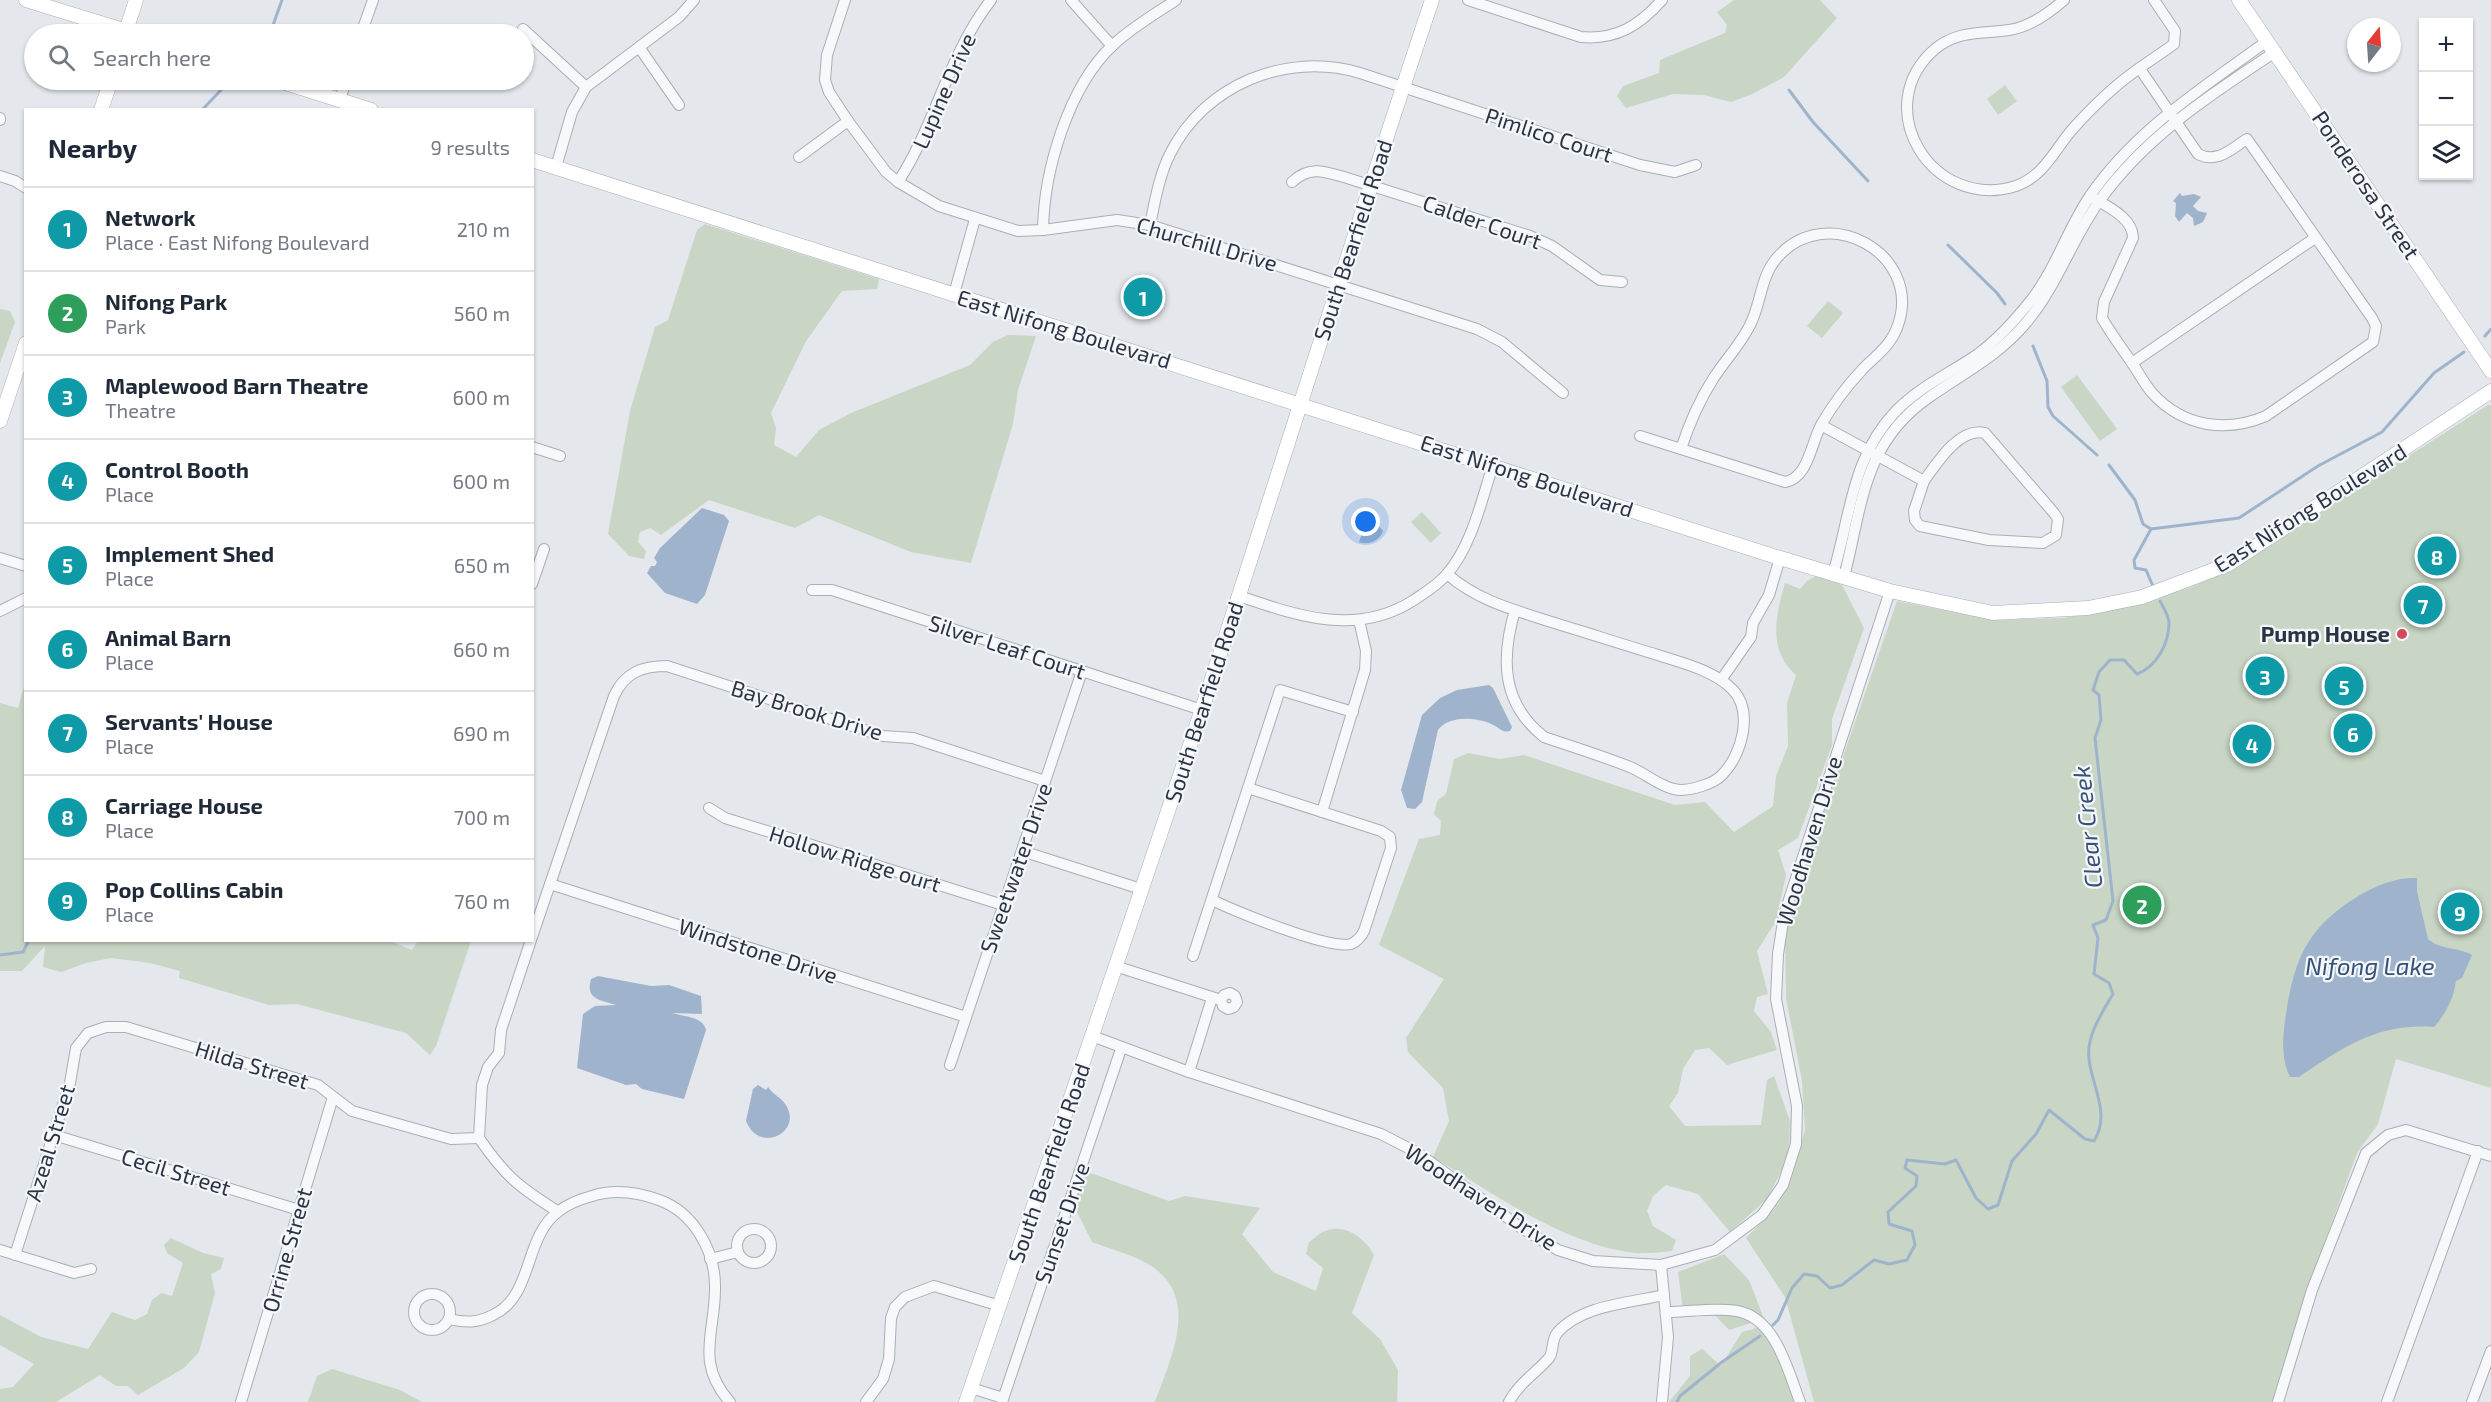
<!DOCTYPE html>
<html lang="en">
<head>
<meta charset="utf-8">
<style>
	body { margin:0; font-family:"Exo 2",sans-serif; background:#f6f6f7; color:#1f2937 }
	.controls { position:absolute; right:18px; top:18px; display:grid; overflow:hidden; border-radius:0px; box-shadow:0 2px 4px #0004 }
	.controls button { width:54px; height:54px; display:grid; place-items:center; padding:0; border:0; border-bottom:2px solid #e0e1e3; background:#fff; color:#1f2937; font:30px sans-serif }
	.compass { position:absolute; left:2347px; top:18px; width:54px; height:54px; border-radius:50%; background:#fff; box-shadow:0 2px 4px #0004; rotate:17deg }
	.you { position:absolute; left:1366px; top:522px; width:21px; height:21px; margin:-15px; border:4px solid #fff; border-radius:50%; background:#1a73e8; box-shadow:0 0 0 9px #1a73e833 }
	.badge { display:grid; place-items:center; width:39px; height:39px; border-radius:50%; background:#db2777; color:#fff; font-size:20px; font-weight:700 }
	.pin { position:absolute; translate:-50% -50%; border:3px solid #fff; box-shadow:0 2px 6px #0006 }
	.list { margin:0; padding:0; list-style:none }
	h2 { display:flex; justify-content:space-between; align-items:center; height:78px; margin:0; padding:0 24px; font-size:26px }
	h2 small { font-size:20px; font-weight:400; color:#747a83 }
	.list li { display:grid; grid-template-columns:39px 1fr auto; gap:18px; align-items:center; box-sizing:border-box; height:84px; padding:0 24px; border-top:2px solid #e0e1e3 }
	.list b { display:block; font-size:22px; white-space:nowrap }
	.list p { margin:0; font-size:20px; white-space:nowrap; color:#747a83 }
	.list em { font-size:20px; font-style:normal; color:#747a83 }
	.icon { flex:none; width:33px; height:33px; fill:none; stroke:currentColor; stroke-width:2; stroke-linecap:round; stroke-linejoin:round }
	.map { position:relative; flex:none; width:2491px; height:1402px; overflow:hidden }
	.search { position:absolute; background:#fff; box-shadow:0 2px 4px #0004; left:24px; top:24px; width:510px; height:66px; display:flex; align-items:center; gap:15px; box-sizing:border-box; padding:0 21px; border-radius:33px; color:#747a83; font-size:22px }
	.panel { position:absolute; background:#fff; box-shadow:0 2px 4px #0004; left:24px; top:108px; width:510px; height:834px; border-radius:0px }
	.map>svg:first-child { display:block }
	.green { fill:#c9d6c5 }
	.water { fill:#9fb4cc }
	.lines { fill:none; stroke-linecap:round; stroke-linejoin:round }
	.stream { stroke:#9fb4cc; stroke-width:3 }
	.street-casing { stroke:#a9aeb7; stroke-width:12 }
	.secondary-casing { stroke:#a9aeb7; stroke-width:15 }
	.street { stroke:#f7f8fa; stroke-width:10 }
	.secondary { stroke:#fff; stroke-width:14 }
	.poi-dot { fill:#d1495b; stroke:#f4f6f9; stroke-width:2 }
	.labels { text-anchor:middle; stroke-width:4.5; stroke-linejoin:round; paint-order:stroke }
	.street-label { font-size:22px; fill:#2b3445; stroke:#f4f6f9 }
	.poi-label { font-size:22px; font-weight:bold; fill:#2b3445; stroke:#f4f6f9; text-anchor:end }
	.water-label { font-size:24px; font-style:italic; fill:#34527a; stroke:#f4f6f9 }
</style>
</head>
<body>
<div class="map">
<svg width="2491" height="1402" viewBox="0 0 2491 1402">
	<rect width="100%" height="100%" fill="#e4e7ec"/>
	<g class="green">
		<polygon points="1734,0 1820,0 1837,18 1784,77 1752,94 1731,102 1704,95 1673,94 1626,108 1617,96 1623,86 1659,73 1660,60 1725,33 1727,25 1717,12"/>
		<polygon points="2005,85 2017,101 1998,115 1987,99"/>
		<polygon points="705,224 879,279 877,289 842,291 806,341 771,413 776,428 774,445 796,457 819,430 851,413 970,365 993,342 1008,335 1036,336 1018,390 1013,424 971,563 911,552 819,515 795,528 709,500 661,535 650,528 640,532 638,542 646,551 644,559 629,556 608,534 630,411 655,327 668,320 697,230"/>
		<polygon points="1828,301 1843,313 1822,338 1807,326"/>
		<polygon points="0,309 10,311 15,322 0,363"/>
		<polygon points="2077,375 2117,429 2100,441 2061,387"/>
		<polygon points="2488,405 2491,405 2491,1088 2396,1059 2378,1124 2357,1153 2309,1285 2272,1402 1814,1402 1785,1297 1746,1238 1776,1207 1768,1204 1778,1204 1790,1183 1805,1130 1802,1081 1786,998 1785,936 1802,875 1897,601 1994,620 2063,618 2113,610 2192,587 2245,561"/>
		<polygon points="1422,512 1441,533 1431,543 1411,522"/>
		<path d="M1818,575l24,10 22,43 -32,91v26l-34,93 -20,12 8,25 -10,46 -19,30 11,43 -11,3 -3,14 17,21 6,18 -50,15 -18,-17 -14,2 -12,19 -5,24 -9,13 16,20 76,-1 6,-45 7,-4 16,45 -1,35 -22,43 -37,33 -32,-38 -32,-9 -13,11 -6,15 6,15 23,14 -4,11c-12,1 -25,3 -37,2 -71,-8 -142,-60 -202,-96l16,-36 -6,-33 -35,-36 -2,-14 38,-59 -65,-34 40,-106 21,-4 1,-14 -7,-7 3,-13 9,-7 8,-35 14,-6 32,6 24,-4 151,50 30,-3 29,30 39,-26 3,-30 12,-30 -1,-43 9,-28c-29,-25 -20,-60 -11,-92l15,6 7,-8z"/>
		<polygon points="25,683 26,940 388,940 412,950 418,941 471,941 436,1046 430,1055 406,1033 297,1004 269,1005 179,978 180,971 150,963 111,958 86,963 61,972 43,967 45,946 22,971 0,971 0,703 18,708"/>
		<path d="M1085,1171l84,30 16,-5 75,12 -18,26 31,38 43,19 7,-23 -17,-14 3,-12c5,-3 11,-10 16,-11 21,-8 40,8 49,24l-22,58 28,26 18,31 -1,32h-242c16,-45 47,-106 -7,-138 -17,-10 -38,-15 -56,-22l-18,-36z"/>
		<polygon points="171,1238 203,1253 224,1258 221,1269 211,1274 215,1293 199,1352 184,1368 138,1395 128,1386 116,1386 100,1375 56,1402 0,1402 0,1389 13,1387 34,1364 0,1345 0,1315 41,1337 88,1349 112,1312 135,1320 147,1314 152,1300 161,1293 172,1296 183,1263 167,1253 164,1245"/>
		<polygon points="1724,1254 1749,1280 1764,1319 1729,1330 1710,1310 1683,1310 1678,1272"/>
		<polygon points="1760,1327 1784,1358 1795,1402 1669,1402 1690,1376 1690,1356 1702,1349 1721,1366 1742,1332"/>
		<polygon points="332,1369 400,1390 422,1402 308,1402 317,1376"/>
	</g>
	<g class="water">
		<polygon points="2180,193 2182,196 2194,194 2201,197 2193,206 2198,211 2207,213 2203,222 2194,226 2193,218 2187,213 2179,222 2175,216 2176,203 2173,201"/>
		<polygon points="702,508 724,515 729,521 705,595 697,604 665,593 647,573 651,566 655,566 657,562 654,558 660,548"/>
		<path d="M1379,526l4,5c-3,9 -14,15 -24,11l3,-9z"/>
		<path d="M1489,685l4,3 19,39 -2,4c-8,2 -10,-3 -17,-6 -15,-8 -44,-10 -55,5l-16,72 -7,7 -8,-1 -6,-18 21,-75 18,-17 17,-8z"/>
		<path d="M2417,878v13l11,48c12,11 30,8 44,16l-10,23 -6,3c-2,16 -10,33 -22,46 -57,-4 -90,20 -135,50h-9c-10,-20 -7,-42 -4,-63 9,-59 23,-88 74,-119 17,-10 37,-18 57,-17z"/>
		<path d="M598,976l53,10 18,-1 32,11 1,18 -30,-1c12,4 31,3 34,17l-22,69 -42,-10 -6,-5 -10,1 -49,-17 6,-54 12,-8 21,-1c-15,-5 -31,-5 -25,-26z"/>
		<path d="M758,1085l8,5 2,-3c5,8 15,11 19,20 14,26 -28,47 -41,14l7,-32z"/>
	</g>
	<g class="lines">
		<g class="stream">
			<polyline points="264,34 272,28 282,0"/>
			<polyline points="1789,90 1813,122 1868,181"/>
			<polyline points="202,110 221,90"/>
			<polyline points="1948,245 1997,293 2005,304"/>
			<polyline points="2485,336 2491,329"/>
			<polyline points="2033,346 2047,381 2048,407 2053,416 2097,455"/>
			<polyline points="2109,465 2135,500 2143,524 2151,529"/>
			<polyline points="2152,584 2146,570 2135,568 2134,560 2151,529 2239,518 2318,466 2382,432 2434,373 2464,352"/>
			<polyline points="0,955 23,952 29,940"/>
			<path d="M1773,1325l5,-5 14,-32 12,-14 13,2 13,12 12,-3 32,-25 15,4 18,-4 8,-15 -3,-14 -23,-7 -1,-12 28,-26 1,-10 -12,-8 2,-8 38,4 11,-4 20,38 12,11 10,-4 14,-44 24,-27 13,-24 36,29 9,2c17,-27 -2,-54 -5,-82 -3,-23 13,-46 24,-65l-4,-11 -15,-9 4,-36 -5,-13 13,-5 7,-19 -18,-163 6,-18 -2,-25 -6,-5 6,-18 11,-12h14l13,14c19,-7 32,-30 32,-51 0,-7 -6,-16 -9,-22"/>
			<polyline points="1677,1402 1680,1396 1722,1362 1760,1336"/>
		</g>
		<defs>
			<g id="street">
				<polyline points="845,0 827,55 825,80 829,92 848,121 886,172 898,182 939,206 1018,231 1043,230 1117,220 1150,225 1477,329 1502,342 1563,393"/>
				<polyline points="1071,0 1112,46"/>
				<path d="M1468,0l113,37c35,3 58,-11 81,-37"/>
				<path d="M2064,0c-16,14 -34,27 -55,30 -27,4 -51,0 -74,19 -67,58 -3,163 81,137 26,-9 38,-34 54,-54 13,-15 30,-32 45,-45 18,-16 40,-29 59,-43l1,-13 -21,-31"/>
				<polyline points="523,29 586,87"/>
				<polyline points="361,34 373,0"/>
				<polyline points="639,47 679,105"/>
				<polyline points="340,100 346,80"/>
				<polyline points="0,118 0,120"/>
				<polyline points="799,157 848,121"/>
				<polyline points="556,167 572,112 586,87 679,17 694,0"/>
				<polyline points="0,176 15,181 26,188"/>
				<path d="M898,182c38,-58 50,-127 93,-182"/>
				<path d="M1292,182c17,-16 31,-11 52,-5l186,59 22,10 48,34 22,2"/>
				<path d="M2090,196c16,10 43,21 43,42l-29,64 -2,16c8,14 18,28 28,42 8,11 14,24 23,34 31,33 73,39 113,22l107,-74 3,-16 -4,-8 -125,-179c-16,10 -30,25 -49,15l-58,-85"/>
				<path d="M1150,225c5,-24 9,-49 20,-71 34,-69 116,-103 190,-81l280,92 35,7 21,-7"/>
				<path d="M1043,230c1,-59 25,-143 70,-185 18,-17 42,-31 63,-45"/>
				<polyline points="954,294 975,219"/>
				<polyline points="2132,363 2315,238"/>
				<path d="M1821,425c-10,19 -13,53 -36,57l-104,-33c8,-25 18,-48 32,-70 12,-19 29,-36 38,-56 10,-21 10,-46 25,-64 49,-59 147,-6 122,66 -7,21 -22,30 -37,46 -15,16 -29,35 -40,54l103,56 -10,30 1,9 5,6 69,14 54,3 13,-8 2,-16 -4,-6 -69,-80c-26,-6 -48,30 -61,48"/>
				<polyline points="1640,436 1681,449"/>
				<polyline points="532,447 560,456"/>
				<polyline points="0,558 26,566"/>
				<path d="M1447,574c32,28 71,37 111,50 33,10 66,21 100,31 24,8 55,15 74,34 22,22 10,66 -10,86 -8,9 -31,15 -42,15 -17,-1 -35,-17 -50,-23 -28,-11 -57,-20 -86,-30 -43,-34 -43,-79 -29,-127"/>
				<path d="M1833,574c18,-59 18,-116 63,-163 24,-25 55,-38 82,-57 20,-15 39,-36 54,-55 24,-31 36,-71 58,-103 46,-67 113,-108 177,-155"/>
				<path d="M1844,577c18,-69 18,-133 84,-179 34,-24 69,-41 97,-74 32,-37 46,-84 75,-124 46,-64 110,-105 175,-148"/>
				<polyline points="532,584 544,549"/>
				<polyline points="812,590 832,590 1202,710"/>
				<path d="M1239,596c59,20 118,41 175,4 12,-8 24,-15 33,-26 25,-29 34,-72 46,-109"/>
				<polyline points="0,611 26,598"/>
				<polyline points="1721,680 1751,637 1753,623 1769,595 1780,558"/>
				<polyline points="709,808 725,818 1003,905"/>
				<polyline points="1322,812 1365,670 1366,651 1359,620"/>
				<polyline points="1022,851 1141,889"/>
				<polyline points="550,884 966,1017"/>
				<path d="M1212,900c23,11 117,50 139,44 7,-3 10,-7 13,-13l27,-83 -1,-11 -9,-6 -133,-43"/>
				<path d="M532,937l82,-241c11,-24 29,-30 53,-30l216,70 30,2 132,43"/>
				<path d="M531,940l-30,90 -2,23 -11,14 -6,18 -3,53c26,38 40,49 78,73"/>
				<polyline points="1193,956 1280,690 1353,712"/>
				<polyline points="1115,966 1221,1000 1223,1006 1228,1009 1234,1007 1237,1002 1235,996 1230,993 1224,995 1221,1000"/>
				<polyline points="1092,1036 1189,1072 1381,1134 1418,1153 1520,1227 1558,1250 1593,1261 1661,1265 1715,1250 1762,1215 1783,1185 1796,1144 1797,1106 1776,999 1778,954 1784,915 1890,591"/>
				<polyline points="950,1065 1082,671"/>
				<polyline points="1189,1072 1212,998"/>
				<polyline points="54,1135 299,1210"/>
				<circle cx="754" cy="1246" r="17"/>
				<polyline points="0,1250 74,1273 91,1269"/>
				<polyline points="15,1255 70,1083 76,1048 88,1033 106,1027 126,1027 318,1085 352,1111 451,1139 479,1138"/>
				<polyline points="710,1259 738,1252"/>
				<polyline points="1661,1265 1668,1337 1662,1402"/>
				<circle cx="432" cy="1312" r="18"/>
				<path d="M1667,1312c22,0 48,-5 70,-1 39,7 51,60 63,91"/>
				<path d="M449,1319c16,4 29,4 44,-4 41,-19 30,-78 66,-104 9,-7 22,-12 33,-15 22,-7 45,-4 67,4 34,12 56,50 56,86 1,45 -21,76 15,116"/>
				<polyline points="971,1388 1003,1398"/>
				<polyline points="241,1402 333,1097"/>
				<polyline points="866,1402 883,1379 889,1359 891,1318 895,1307 905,1297 934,1286 1000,1306"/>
				<polyline points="1002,1402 1121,1049"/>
				<path d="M1509,1402c9,-18 27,-29 40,-44 5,-6 2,-17 8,-25 24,-28 73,-30 107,-38"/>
				<polyline points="2278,1402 2312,1290 2366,1153 2388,1135 2406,1130 2491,1156"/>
				<polyline points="2387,1402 2478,1151"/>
				<polyline points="2472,1402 2491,1351"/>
			</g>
			<g id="secondary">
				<polyline points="26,0 136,34"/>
				<polyline points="2239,0 2491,371"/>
				<polyline points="125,34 136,0"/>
				<polyline points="276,80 371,110"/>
				<polyline points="101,110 111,80"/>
				<polyline points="532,160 1780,558 1890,591 1993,613 2088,608 2142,597 2229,564 2491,391"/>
				<polyline points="0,421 26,343"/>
				<path d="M966,1402c80,-231 160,-463 237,-696 77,-235 150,-471 229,-706"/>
			</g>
		</defs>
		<use href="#street" class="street-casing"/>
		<use href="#secondary" class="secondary-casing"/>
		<use href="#street" class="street"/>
		<use href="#secondary" class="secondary"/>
	</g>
	<circle class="poi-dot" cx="2402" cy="634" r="6"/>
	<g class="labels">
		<g class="street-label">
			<text transform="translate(944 91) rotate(-66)" y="8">Lupine Drive</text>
			<text transform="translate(1549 135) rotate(18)" y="8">Pimlico Court</text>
			<text transform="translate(2366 185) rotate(56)" y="8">Ponderosa Street</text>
			<text transform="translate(1482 222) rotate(19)" y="8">Calder Court</text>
			<text transform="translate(1353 240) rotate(-72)" y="8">South Bearfield Road</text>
			<text transform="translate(1207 244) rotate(16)" y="8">Churchill Drive</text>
			<text transform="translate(1064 329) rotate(17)" y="8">East Nifong Boulevard</text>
			<text transform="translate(1527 476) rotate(18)" y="8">East Nifong Boulevard</text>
			<text transform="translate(2310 508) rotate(-32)" y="8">East Nifong Boulevard</text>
			<text transform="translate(1007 647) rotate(18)" y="8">Silver Leaf Court</text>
			<text transform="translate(1204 702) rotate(-72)" y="8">South Bearfield Road</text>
			<text transform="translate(807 710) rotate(17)" y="8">Bay Brook Drive</text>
			<text transform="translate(1809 841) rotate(-73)" y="8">Woodhaven Drive</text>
			<text transform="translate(855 859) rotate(17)" y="8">Hollow Ridge ourt</text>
			<text transform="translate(1016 868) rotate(-71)" y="8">Sweetwater Drive</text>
			<text transform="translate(758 951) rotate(18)" y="8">Windstone Drive</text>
			<text transform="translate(252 1065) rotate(17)" y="8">Hilda Street</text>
			<text transform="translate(50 1143) rotate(-73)" y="8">Azeal Street</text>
			<text transform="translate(1049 1163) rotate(-71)" y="8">South Bearfield Road</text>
			<text transform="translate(176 1172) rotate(17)" y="8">Cecil Street</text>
			<text transform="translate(1481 1197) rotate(33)" y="8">Woodhaven Drive</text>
			<text transform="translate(1062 1223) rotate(-71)" y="8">Sunset Drive</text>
			<text transform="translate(287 1250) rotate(-74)" y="8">Orrine Street</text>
		</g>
		<g class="poi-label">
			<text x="2390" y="642">Pump House</text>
		</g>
		<g class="water-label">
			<text transform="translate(2088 827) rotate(-96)" y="8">Clear Creek</text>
			<text x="2370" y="975">Nifong Lake</text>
		</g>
	</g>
</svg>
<div class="controls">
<button>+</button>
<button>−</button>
<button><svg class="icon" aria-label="layers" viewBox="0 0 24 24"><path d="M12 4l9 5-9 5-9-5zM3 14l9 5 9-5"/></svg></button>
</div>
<svg class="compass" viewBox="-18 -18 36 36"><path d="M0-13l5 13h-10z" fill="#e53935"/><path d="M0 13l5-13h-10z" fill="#747a83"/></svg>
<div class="you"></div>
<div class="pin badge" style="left:1143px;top:297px;background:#0f9aa8">1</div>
<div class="pin badge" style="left:2142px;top:905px;background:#2e9e5b">2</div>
<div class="pin badge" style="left:2265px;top:676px;background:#0f9aa8">3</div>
<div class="pin badge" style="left:2252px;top:744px;background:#0f9aa8">4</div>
<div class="pin badge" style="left:2344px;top:686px;background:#0f9aa8">5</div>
<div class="pin badge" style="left:2353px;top:733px;background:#0f9aa8">6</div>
<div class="pin badge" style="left:2423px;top:605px;background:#0f9aa8">7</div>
<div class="pin badge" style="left:2437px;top:556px;background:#0f9aa8">8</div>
<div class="pin badge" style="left:2460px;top:912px;background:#0f9aa8">9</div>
<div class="search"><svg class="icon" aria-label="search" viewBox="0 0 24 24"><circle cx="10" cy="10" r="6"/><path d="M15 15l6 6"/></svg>Search here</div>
<section class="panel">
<h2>Nearby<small>9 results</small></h2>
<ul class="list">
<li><span class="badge" style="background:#0f9aa8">1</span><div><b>Network</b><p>Place · East Nifong Boulevard</p></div><em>210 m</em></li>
<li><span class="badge" style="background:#2e9e5b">2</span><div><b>Nifong Park</b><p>Park</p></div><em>560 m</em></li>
<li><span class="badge" style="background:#0f9aa8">3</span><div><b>Maplewood Barn Theatre</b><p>Theatre</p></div><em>600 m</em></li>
<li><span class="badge" style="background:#0f9aa8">4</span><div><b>Control Booth</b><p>Place</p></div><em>600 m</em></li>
<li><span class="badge" style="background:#0f9aa8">5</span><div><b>Implement Shed</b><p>Place</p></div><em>650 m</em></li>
<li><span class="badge" style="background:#0f9aa8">6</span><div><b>Animal Barn</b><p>Place</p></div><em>660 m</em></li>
<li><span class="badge" style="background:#0f9aa8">7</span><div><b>Servants' House</b><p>Place</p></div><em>690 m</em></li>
<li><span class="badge" style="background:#0f9aa8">8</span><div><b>Carriage House</b><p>Place</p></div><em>700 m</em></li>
<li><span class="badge" style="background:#0f9aa8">9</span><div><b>Pop Collins Cabin</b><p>Place</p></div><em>760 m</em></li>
</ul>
</section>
</div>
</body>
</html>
